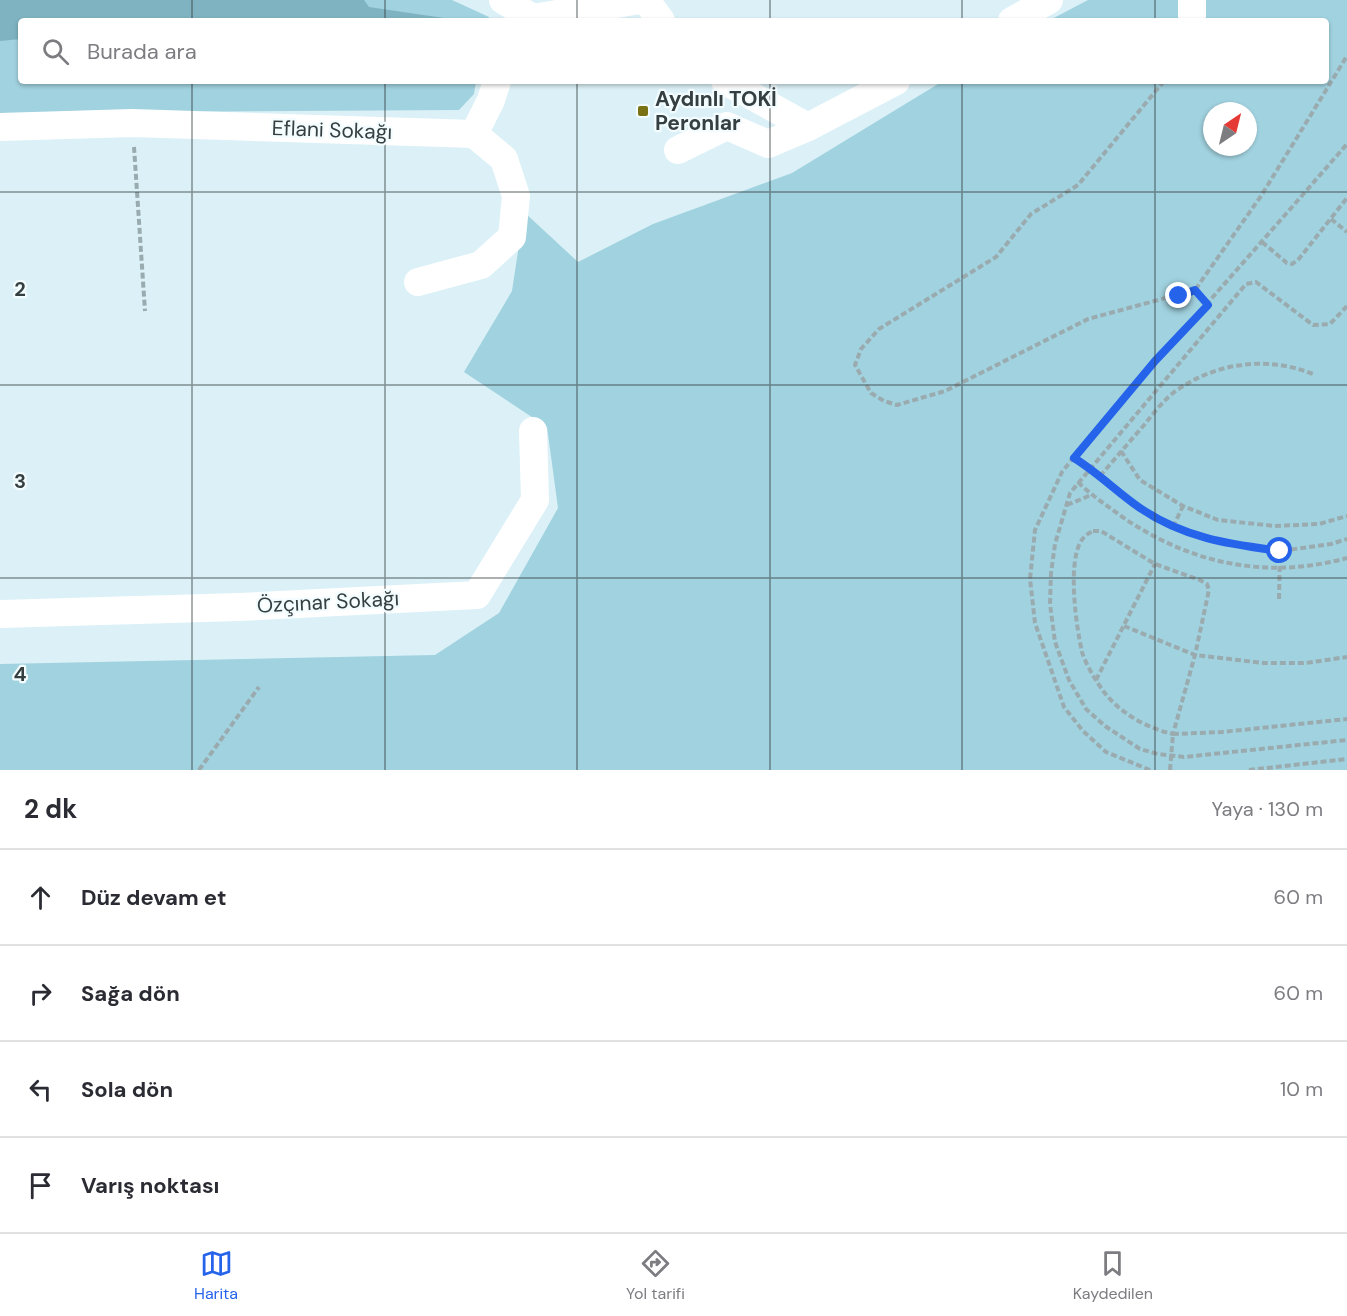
<!DOCTYPE html>
<html lang="tr">
<head>
<meta charset="utf-8">
<style>
	body { margin:0; font-family:"DM Sans",sans-serif; background:#f7f7f7; color:#2b2b33 }
	.compass { position:absolute; left:1203px; top:102px; width:54px; height:54px; border-radius:50%; background:#fff; box-shadow:0 2px 4px #0004; rotate:35deg }
	.stop { position:absolute; width:18px; height:18px; margin:-14px; border:4px solid #2563eb; border-radius:50%; background:#fff }
	.stop.end { background:#2563eb; border-color:#fff; box-shadow:0 2px 6px #0008 }
	.list { margin:0; padding:0; list-style:none }
	h2 { display:flex; justify-content:space-between; align-items:center; height:78px; margin:0; padding:0 24px; font-size:26px }
	h2 small { font-size:20px; font-weight:400; color:#7c7c81 }
	.list li { display:grid; grid-template-columns:39px 1fr auto; gap:18px; align-items:center; box-sizing:border-box; height:96px; padding:0 24px; border-top:2px solid #e1e1e2 }
	.list b { display:block; font-size:22px; white-space:nowrap }
	.list em { font-size:20px; font-style:normal; color:#7c7c81 }
	.icon { flex:none; width:33px; height:33px; fill:none; stroke:currentColor; stroke-width:2; stroke-linecap:round; stroke-linejoin:round }
	.map { position:relative; flex:none; width:1347px; height:770px; overflow:hidden }
	.search { position:absolute; background:#fff; box-shadow:0 2px 4px #0004; left:18px; right:18px; top:18px; height:66px; display:flex; align-items:center; gap:15px; box-sizing:border-box; padding:0 21px; border-radius:6px; color:#7c7c81; font-size:22px }
	.sheet { height:462px; background:#fff }
	nav { display:flex; justify-content:space-around; align-items:center; box-sizing:border-box; height:84px; border-top:2px solid #e1e1e2; background:#fff; font-size:16px; color:#7c7c81 }
	nav a { display:grid; justify-items:center; gap:3px }
	nav .on { color:#2563eb }
	.map>svg:first-child { display:block }
	.green { fill:#a1d2df; fill-rule:evenodd }
	.forest { fill:#7fb3c1 }
	.lines { fill:none; stroke-linecap:round; stroke-linejoin:round }
	.path { stroke:#9aabaf; stroke-width:4; stroke-dasharray:6 3; stroke-linecap:butt }
	.minor { stroke:#fff; stroke-width:28 }
	.route { stroke:#2563eb; stroke-width:8 }
	.grid { fill:none; stroke:#353e40; stroke-width:1.5; stroke-opacity:0.55 }
	.poi-dot { fill:#797316; stroke:#f3fcfe; stroke-width:2 }
	.labels { text-anchor:middle; stroke-width:4.5; stroke-linejoin:round; paint-order:stroke }
	.poi-label { font-size:21px; font-weight:bold; fill:#353e40; stroke:#f3fcfe; text-anchor:start }
	.street-label { font-size:21px; fill:#353e40; stroke:#f3fcfe }
	.grid-label { font-size:20px; text-anchor:middle; font-weight:bold; fill:#353e40; stroke:#f3fcfe; stroke-width:4.5; stroke-linejoin:round; paint-order:stroke }
</style>
</head>
<body>
<div class="map">
<svg width="1347" height="770" viewBox="0 0 1347 770">
	<rect width="100%" height="100%" fill="#dbf1f7"/>
	<g class="green">
		<polygon points="0,0 452,0 489,17 488,21 21,21 21,81 476,81 474,94 459,110 0,113"/>
		<path d="M1088,0h259v770h-1347v-106l435,-9 64,-42 59,-105 -11,-81 -83,-55 48,-81 12,-79 54,50 75,-38 139,-51 151,-92h383v-60h-278zM1212,111h36v36h-36z"/>
	</g>
	<polygon class="forest" points="0,0 364,0 369,7 464,21 21,21 21,39 0,41"/>
	<g class="lines">
		<g class="path">
			<polyline points="1164,81 1078,185 1031,214 996,257 879,329 861,349 855,365 871,393 884,401 897,405 945,391 1088,319 1195,290 1261,196 1347,56"/>
			<polyline points="134,147 145,311"/>
			<polyline points="1331,219 1347,232"/>
			<polyline points="1262,242 1287,263 1292,264 1298,260 1347,198"/>
			<polyline points="1195,290 1207,305"/>
			<polyline points="1347,306 1330,324 1313,325 1256,282 1246,284 1070,493 1055,544 1051,573 1050,604 1055,642 1069,680 1086,709 1105,726 1140,749 1158,754 1184,757 1347,740"/>
			<polyline points="1121,451 1140,480 1183,506 1218,520 1275,526 1319,524 1347,516"/>
			<polyline points="1074,457 1090,468 1141,508 1173,527 1201,538 1280,551 1331,544 1347,539"/>
			<path d="M1100,476c15,-17 30,-35 45,-52 8,-10 17,-22 28,-31 40,-30 93,-38 140,-19"/>
			<path d="M1078,482c13,13 28,23 43,34 69,48 145,64 226,42"/>
			<polyline points="1067,505 1091,495"/>
			<polyline points="1173,527 1183,506"/>
			<path d="M1093,531h8l54,33 45,16 7,4 2,6 -14,65 -22,79c-26,-6 -52,-20 -69,-42 -8,-11 -18,-27 -22,-40 -6,-26 -14,-86 -2,-109 3,-6 7,-9 13,-12z"/>
			<polyline points="1279,599 1280,551"/>
			<polyline points="1124,626 1195,655 1264,663 1306,663 1347,657"/>
			<polyline points="1096,680 1155,564"/>
			<polyline points="199,770 259,687"/>
			<path d="M1150,770l-44,-18 -23,-21 -19,-24 -29,-84 -5,-44 5,-49 27,-58 12,-15c89,-105 182,-208 273,-313"/>
			<polyline points="1170,770 1173,734 1222,732 1347,719"/>
			<polyline points="1249,770 1347,759"/>
		</g>
		<g class="minor">
			<polyline points="503,0 533,18 640,0"/>
			<polyline points="646,0 661,21"/>
			<polyline points="1192,0 1192,16"/>
			<polyline points="1012,21 1049,0"/>
			<polyline points="725,81 808,127 896,81"/>
			<polyline points="0,127 132,123 474,134 491,100 497,81"/>
			<polyline points="678,150 727,126 768,144 808,127"/>
			<polyline points="418,282 481,265 512,237 516,196 504,159 474,134"/>
			<polyline points="0,614 239,607 477,595 535,500 533,431"/>
		</g>
	</g>
	<g class="lines">
		<path class="route" d="M1179,296l16,-6 13,15 -53,56 -81,97c23,14 43,34 66,50 44,30 88,36 140,43"/>
	</g>
	<path class="grid" d="M192,0v21M385,0v21M577,0v21M770,0v21M962,0v21M1155,0v21M192,81v689M385,81v689M577,81v689M770,81v689M962,81v689M1155,81v689M0,192h1347M0,385h1347M0,578h1347"/>
	<rect class="poi-dot" x="637" y="105" width="12" height="12" rx="3"/>
	<g class="labels">
		<g class="poi-label">
			<text x="655" y="106">Aydınlı TOKİ<tspan x="655" dy="24">Peronlar</tspan></text>
		</g>
		<g class="street-label">
			<text transform="translate(332 130) rotate(2)" y="7">Eflani Sokağı</text>
			<text transform="translate(328 602) rotate(-3)" y="7">Özçınar Sokağı</text>
		</g>
	</g>
	<g class="grid-label">
		<text x="20" y="296">2</text>
		<text x="20" y="488">3</text>
		<text x="20" y="681">4</text>
	</g>
</svg>
<svg class="compass" viewBox="-18 -18 36 36"><path d="M0-13l5 13h-10z" fill="#e53935"/><path d="M0 13l5-13h-10z" fill="#7c7c81"/></svg>
<div class="stop" style="left:1280px;top:551px"></div>
<div class="stop end" style="left:1179px;top:296px"></div>
<div class="search"><svg class="icon" aria-label="search" viewBox="0 0 24 24"><circle cx="10" cy="10" r="6"/><path d="M15 15l6 6"/></svg>Burada ara</div>
</div>
<section class="sheet">
<h2>2 dk<small>Yaya · 130 m</small></h2>
<ul class="list">
<li><svg class="icon" aria-label="ahead" viewBox="0 0 24 24"><path d="M12 20V5M6 11l6-6 6 6"/></svg><div><b>Düz devam et</b></div><em>60 m</em></li>
<li><svg class="icon" aria-label="right" viewBox="0 0 24 24"><path d="M7 20v-9h11M14 6l5 5-5 5"/></svg><div><b>Sağa dön</b></div><em>60 m</em></li>
<li><svg class="icon" aria-label="left" viewBox="0 0 24 24"><path d="M17 20v-9H6M10 6l-5 5 5 5"/></svg><div><b>Sola dön</b></div><em>10 m</em></li>
<li><svg class="icon" aria-label="arrive" viewBox="0 0 24 24"><path d="M6 21V4h12l-3 4 3 4H6"/></svg><div><b>Varış noktası</b></div></li>
</ul>
</section>
<nav>
<a class="on"><svg class="icon" aria-label="map" viewBox="0 0 24 24"><path d="M3 6l6-2 6 2 6-2v14l-6 2-6-2-6 2zM9 4v14M15 6v14"/></svg>Harita</a>
<a><svg class="icon" aria-label="directions" viewBox="0 0 24 24"><path d="M12 3l9 9-9 9-9-9zM9 14v-3h6M13 9l2 2-2 2"/></svg>Yol tarifi</a>
<a><svg class="icon" aria-label="saved" viewBox="0 0 24 24"><path d="M7 4h10v16l-5-4-5 4z"/></svg>Kaydedilen</a>
</nav>
</body>
</html>
